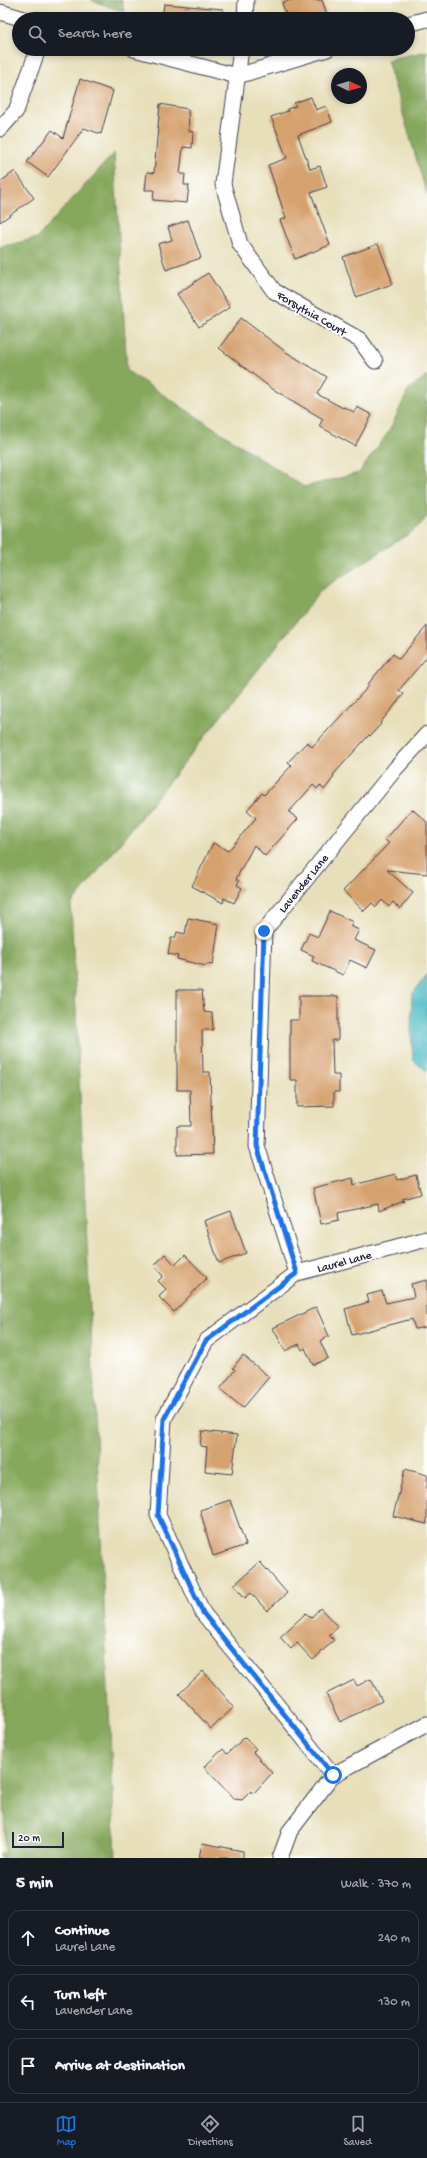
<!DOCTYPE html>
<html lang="en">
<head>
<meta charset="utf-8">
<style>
	body { margin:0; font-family:"Gochi Hand",sans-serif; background:#242831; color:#f1f3f6 }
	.compass { position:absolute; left:331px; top:68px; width:36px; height:36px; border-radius:50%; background:#171b24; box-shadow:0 2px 6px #0003; rotate:94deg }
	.scale { position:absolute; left:12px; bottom:10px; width:52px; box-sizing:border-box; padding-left:4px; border:2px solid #22223b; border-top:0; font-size:11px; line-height:14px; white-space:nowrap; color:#22223b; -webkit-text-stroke:3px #fff; paint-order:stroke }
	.stop { position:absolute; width:12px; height:12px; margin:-9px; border:3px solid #1a73e8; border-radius:50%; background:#fff }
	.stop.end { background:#1a73e8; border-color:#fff; box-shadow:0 1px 4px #0008 }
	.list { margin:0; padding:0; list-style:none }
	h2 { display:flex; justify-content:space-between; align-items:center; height:52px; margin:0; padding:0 16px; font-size:17px }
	h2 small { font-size:13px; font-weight:400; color:#9ea1a6 }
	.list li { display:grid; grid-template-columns:26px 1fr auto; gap:12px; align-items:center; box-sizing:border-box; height:56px; margin:0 8px 8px; padding:0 8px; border:1px solid #363941; border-radius:12px }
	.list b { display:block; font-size:15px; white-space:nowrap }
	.list p { margin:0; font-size:13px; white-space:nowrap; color:#9ea1a6 }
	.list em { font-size:13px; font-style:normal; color:#9ea1a6 }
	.icon { flex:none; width:22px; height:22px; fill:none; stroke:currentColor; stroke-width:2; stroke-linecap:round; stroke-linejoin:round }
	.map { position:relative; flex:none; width:427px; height:1858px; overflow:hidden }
	.search { position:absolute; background:#171b24; box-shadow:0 2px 6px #0003; left:12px; right:12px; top:12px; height:44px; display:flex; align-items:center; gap:10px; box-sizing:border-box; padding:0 14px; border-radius:22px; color:#9ea1a6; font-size:15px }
	.sheet { height:244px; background:#171b24 }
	nav { display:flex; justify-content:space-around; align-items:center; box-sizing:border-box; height:56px; border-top:1px solid #363941; background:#171b24; font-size:11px; color:#9ea1a6 }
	nav a { display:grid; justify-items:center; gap:2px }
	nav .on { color:#1a73e8 }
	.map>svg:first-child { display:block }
	.forest { fill:#86a85d; stroke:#54654c }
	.water { fill:#4bbac4; stroke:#366e80 }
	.building { fill:#d5a16e }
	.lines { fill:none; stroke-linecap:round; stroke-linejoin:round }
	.street-casing { stroke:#403e4e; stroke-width:17 }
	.street { stroke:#fff; stroke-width:15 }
	.route { stroke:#1a73e8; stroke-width:5 }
	.labels { text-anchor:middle; stroke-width:4; stroke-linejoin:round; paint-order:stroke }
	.street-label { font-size:12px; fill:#22223b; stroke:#fff }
</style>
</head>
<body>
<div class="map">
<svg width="427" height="1858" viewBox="0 0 427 1858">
	<rect width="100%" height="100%" fill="#fff"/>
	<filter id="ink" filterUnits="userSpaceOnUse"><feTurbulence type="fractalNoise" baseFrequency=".025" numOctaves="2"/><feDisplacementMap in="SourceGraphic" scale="8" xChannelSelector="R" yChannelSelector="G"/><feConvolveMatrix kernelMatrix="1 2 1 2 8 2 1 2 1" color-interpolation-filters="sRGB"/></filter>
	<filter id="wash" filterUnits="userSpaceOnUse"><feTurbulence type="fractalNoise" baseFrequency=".012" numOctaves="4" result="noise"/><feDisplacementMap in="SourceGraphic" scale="16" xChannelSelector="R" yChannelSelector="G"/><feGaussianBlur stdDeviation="0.9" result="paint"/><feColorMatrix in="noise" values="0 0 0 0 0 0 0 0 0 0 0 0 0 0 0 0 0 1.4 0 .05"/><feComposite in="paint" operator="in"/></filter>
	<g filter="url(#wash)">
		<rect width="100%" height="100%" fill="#e7dfba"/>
		<g class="forest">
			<polygon points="91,0 122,0 124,12"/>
			<polygon points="427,51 427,195 387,60"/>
			<polygon points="114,153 127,371 304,487 359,473 389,431 409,389 427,375 427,517 415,530 322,589 71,905 116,1858 0,1858 0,1853 5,1853 0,1542 0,247 37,238"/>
		</g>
		<polygon class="water" points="427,974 427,1071 413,1060 411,1028 412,995"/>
		<g id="blocks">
			<g class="building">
				<polygon points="290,0 322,0 327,15 317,19 287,19 282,3"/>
				<polygon points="164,4 223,9 222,19 162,19"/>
				<polygon points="80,79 113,91 101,134 84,128 48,177 27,162 52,130 63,138"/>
				<polygon points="311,97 316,110 326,106 332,122 298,135 310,169 320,166 327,187 311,193 330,245 295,259 280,220 286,218 268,165 287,158 271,117 288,111 287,109 296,106 294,103"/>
				<polygon points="160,104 188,109 189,131 193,132 192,148 183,147 180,174 185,174 184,185 189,185 187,203 153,200 154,190 145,190 147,172 154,173"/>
				<polygon points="15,171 34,198 0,222 0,182"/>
				<polygon points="188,220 201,258 166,270 158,244 172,240 168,227"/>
				<polygon points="378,244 391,278 392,284 356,297 343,257"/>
				<polygon points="208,273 230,307 199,327 177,294"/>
				<polygon points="241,318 286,352 327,377 317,394 343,408 344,407 354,412 357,407 372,415 355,446 319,426 323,419 271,388 219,348"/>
				<polygon points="427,626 427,657 399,690 404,694 380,723 381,724 370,736 369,735 333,775 334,777 324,790 320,785 317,789 313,785 289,812 298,819 265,856 254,845 236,879 239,881 237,885 242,888 234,903 224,898 223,903 192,886 213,843 228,851 256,818 247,810 262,793 264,795 292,765 288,762 307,742 312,747 369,686 367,685 393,654 399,659"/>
				<polygon points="412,809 427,822 427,874 387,870 413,893 400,909 393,902 389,907 382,900 376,907 372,903 364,911 343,891 389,843 385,840"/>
				<polygon points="330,911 353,922 350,926 359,930 354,940 376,950 367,968 350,960 343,975 312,961 314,956 301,950 309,933 318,937"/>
				<polygon points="188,918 219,924 213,965 207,964 206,966 177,959 178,956 168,954 171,938 175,938 177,932 185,934"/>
				<polygon points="177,990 202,990 204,1012 212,1013 213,1030 202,1030 203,1072 210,1072 213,1154 177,1155 177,1126 191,1126 190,1090 177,1090"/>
				<polygon points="299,996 338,996 338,1040 332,1040 333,1075 339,1075 339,1092 334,1092 334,1106 297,1107 297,1080 290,1080 290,1020 299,1020"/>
				<polygon points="395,1174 397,1180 416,1175 421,1194 402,1199 404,1201 379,1211 378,1204 338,1213 339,1220 321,1224 313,1188 353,1178 354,1185"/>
				<polygon points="231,1211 246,1253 219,1263 204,1221"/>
				<polygon points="165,1254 175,1265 185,1255 207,1278 174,1312 159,1297 166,1289 158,1281 163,1276 154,1266"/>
				<polygon points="427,1280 427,1327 415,1329 412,1319 352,1335 345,1309 369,1302 367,1295 382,1291 386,1303 414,1297 411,1284"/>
				<polygon points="316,1307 329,1336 320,1341 328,1358 313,1365 305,1348 302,1350 299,1344 285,1351 273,1328"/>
				<polygon points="243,1355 269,1377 243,1408 220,1389 235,1370 233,1368"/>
				<polygon points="202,1431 237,1435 232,1474 205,1471 207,1447 200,1446"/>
				<polygon points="405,1469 427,1475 427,1524 393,1516"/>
				<polygon points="230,1500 246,1545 213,1556 200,1510"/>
				<polygon points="260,1562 287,1593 267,1611 251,1593 245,1598 234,1585"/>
				<polygon points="320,1608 338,1627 329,1635 334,1640 313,1660 297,1643 291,1649 280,1637 306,1613 311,1618"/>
				<polygon points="203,1671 234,1707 211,1729 179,1694"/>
				<polygon points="371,1679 382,1701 340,1722 326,1694 354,1680 357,1686"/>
				<polygon points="245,1737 256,1749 253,1752 272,1773 253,1794 251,1791 242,1800 234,1799 204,1767 223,1749 227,1754"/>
				<polygon points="202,1843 243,1851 243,1858 199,1858"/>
			</g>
		</g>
	</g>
	<g filter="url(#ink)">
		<use href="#blocks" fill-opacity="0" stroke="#403e4e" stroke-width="1"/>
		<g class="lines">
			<defs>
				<g id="street">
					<polyline points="0,12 24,19"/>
					<polyline points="245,19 246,0"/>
					<polyline points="408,24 427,19"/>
					<polyline points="134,49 237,76 327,49"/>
					<polyline points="241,49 223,184 240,244 274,291 360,340 375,361"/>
					<polyline points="0,129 16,111 38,49"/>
					<polyline points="297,1273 257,1146 264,931 396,768 427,734"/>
					<polyline points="333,1775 203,1613 158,1515 164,1419 206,1341 297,1273 427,1239"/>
					<polyline points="280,1858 290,1831 333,1775 427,1724"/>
				</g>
			</defs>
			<use href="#street" class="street-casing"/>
			<use href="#street" class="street"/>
		</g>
	</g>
	<g class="lines" filter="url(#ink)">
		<polyline class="route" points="264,931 257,1146 297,1273 206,1341 164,1419 158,1515 203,1613 333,1775"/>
	</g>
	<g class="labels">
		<g class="street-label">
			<text transform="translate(312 313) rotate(30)" y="4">Forsythia Court</text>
			<text transform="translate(303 883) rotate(-51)" y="4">Lavender Lane</text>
			<text transform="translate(344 1261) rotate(-15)" y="4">Laurel Lane</text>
		</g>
	</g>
</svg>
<svg class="compass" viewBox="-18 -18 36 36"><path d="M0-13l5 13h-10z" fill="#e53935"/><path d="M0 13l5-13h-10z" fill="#9ea1a6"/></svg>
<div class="scale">20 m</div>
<div class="stop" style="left:333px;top:1775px"></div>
<div class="stop end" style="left:264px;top:931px"></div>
<div class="search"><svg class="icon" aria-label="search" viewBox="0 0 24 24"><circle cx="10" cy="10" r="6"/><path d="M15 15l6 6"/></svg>Search here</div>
</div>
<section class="sheet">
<h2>5 min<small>Walk · 370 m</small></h2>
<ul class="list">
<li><svg class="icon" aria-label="ahead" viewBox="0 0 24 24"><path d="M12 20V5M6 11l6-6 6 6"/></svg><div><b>Continue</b><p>Laurel Lane</p></div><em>240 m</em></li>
<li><svg class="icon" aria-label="left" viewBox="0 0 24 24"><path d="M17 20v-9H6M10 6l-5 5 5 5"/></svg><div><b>Turn left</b><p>Lavender Lane</p></div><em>130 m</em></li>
<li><svg class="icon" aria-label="arrive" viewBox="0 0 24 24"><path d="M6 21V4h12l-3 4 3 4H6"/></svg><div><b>Arrive at destination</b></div></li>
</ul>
</section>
<nav>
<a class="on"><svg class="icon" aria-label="map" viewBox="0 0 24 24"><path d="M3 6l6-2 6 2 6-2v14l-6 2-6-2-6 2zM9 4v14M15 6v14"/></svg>Map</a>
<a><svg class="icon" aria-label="directions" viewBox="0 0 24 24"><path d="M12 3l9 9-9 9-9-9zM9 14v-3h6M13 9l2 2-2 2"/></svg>Directions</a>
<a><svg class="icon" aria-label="saved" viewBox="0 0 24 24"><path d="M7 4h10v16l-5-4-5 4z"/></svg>Saved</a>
</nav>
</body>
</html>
